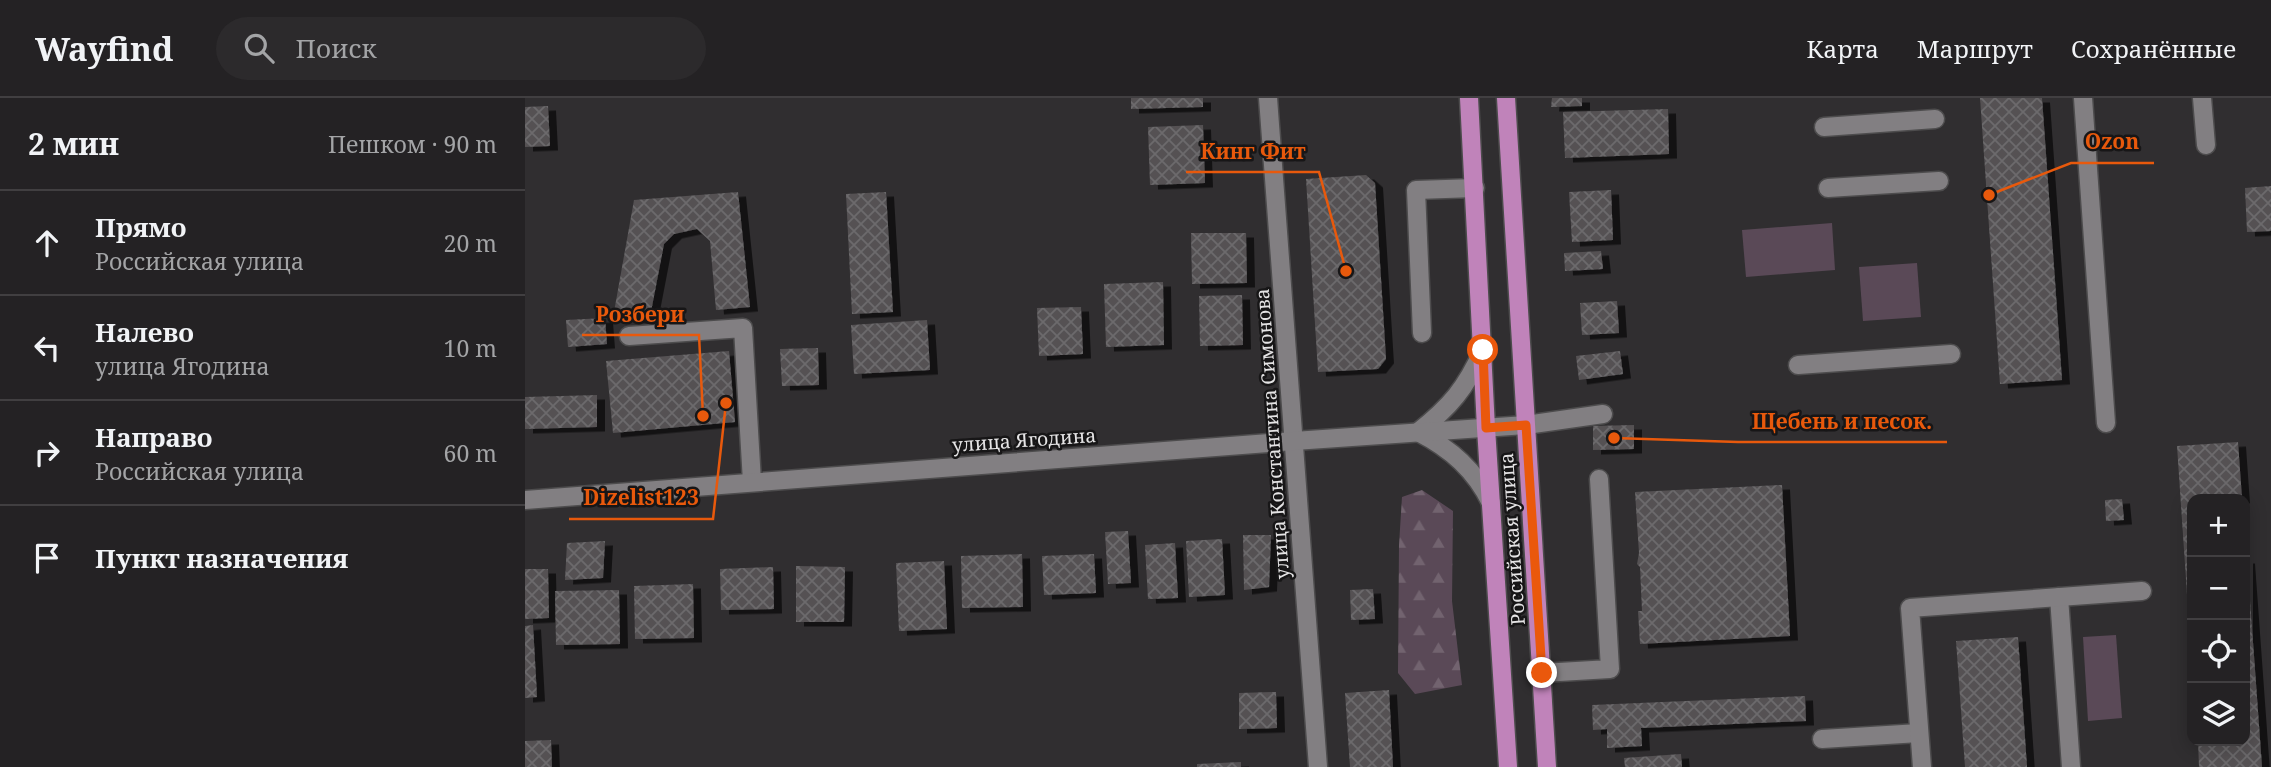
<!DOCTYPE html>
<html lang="ru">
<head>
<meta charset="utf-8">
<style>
	body { margin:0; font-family:"Noto Serif",serif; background:#2c2a2c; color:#f1f3f6 }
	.controls { position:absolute; right:21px; bottom:21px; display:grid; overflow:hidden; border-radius:14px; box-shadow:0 4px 18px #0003 }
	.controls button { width:63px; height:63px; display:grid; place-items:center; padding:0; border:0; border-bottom:2px solid #413f41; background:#242224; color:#f1f3f6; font:35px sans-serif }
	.stop { position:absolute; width:21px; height:21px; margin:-16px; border:5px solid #ea580c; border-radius:50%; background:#fff }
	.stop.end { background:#ea580c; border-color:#fff; box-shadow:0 2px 7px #0008 }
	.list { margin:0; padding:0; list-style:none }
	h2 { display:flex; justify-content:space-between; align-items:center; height:91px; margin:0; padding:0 28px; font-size:30px }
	h2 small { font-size:23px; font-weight:400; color:#a3a4a6 }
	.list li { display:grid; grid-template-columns:46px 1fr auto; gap:21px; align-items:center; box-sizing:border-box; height:105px; padding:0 28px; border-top:2px solid #413f41 }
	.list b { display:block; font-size:26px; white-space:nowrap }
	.list p { margin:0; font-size:23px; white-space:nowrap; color:#a3a4a6 }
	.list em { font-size:23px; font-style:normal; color:#a3a4a6 }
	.icon { flex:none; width:38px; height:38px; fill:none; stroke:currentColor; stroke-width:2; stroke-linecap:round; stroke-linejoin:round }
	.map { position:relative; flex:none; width:1746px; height:669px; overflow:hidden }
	header { display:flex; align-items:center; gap:42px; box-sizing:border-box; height:98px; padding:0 35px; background:#242224; border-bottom:2px solid #413f41 }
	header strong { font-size:33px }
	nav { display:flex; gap:38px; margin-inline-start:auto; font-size:24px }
	.search { width:490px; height:63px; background:#2c2a2c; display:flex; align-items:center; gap:18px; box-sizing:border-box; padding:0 24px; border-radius:38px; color:#a3a4a6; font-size:26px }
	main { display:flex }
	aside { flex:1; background:#242224 }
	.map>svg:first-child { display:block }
	.forest { fill:url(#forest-firs) }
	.park { fill:#5a4957 }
	.building { fill:url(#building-cross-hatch); filter:url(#shadow) }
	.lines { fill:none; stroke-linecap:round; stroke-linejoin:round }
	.minor-casing { stroke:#4d4c4d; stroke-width:21 }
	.major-casing { stroke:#4d4c4d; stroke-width:21 }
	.minor { stroke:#827f82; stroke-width:18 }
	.major { stroke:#c083ba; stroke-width:18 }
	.route { stroke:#ea580c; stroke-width:9 }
	.labels { text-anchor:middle; stroke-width:5; stroke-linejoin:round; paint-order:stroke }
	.street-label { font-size:19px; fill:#e5e4e5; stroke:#171617 }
	.leader { fill:none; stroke:#e8590c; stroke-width:2.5 }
	.callout-dot { fill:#e8590c; stroke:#171617; stroke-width:2.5 }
	.callout-label { font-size:21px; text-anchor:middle; font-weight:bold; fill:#e8590c; stroke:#171617; stroke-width:5; stroke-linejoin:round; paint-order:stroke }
</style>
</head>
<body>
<header>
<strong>Wayfind</strong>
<div class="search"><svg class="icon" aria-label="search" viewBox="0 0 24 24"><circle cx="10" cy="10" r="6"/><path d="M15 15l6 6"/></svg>Поиск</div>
<nav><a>Карта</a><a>Маршрут</a><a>Сохранённые</a></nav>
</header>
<main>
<aside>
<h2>2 мин<small>Пешком · 90 m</small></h2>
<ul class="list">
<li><svg class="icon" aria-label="ahead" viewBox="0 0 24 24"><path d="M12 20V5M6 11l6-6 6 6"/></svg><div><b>Прямо</b><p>Российская улица</p></div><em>20 m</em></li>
<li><svg class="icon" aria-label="left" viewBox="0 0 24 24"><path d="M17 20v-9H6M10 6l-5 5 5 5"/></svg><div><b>Налево</b><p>улица Ягодина</p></div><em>10 m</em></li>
<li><svg class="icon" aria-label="right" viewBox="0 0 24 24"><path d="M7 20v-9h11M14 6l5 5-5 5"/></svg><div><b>Направо</b><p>Российская улица</p></div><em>60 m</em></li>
<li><svg class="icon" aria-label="arrive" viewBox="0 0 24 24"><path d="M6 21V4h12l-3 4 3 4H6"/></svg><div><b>Пункт назначения</b></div></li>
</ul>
</aside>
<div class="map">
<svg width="1746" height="669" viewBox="0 0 1746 669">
	<defs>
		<pattern id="forest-firs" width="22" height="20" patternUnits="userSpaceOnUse" patternTransform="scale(1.75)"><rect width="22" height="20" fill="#5a4957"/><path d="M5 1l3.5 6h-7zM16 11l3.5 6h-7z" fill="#72636f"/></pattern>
		<pattern id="building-cross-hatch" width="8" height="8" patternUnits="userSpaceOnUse" patternTransform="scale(1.75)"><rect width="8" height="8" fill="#545153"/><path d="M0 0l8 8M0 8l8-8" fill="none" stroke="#6c6a6c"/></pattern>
		<filter id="shadow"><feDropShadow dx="8" dy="4.5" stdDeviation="0" flood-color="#0009"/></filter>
	</defs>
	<rect width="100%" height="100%" fill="#302e30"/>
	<polygon class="forest" points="897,392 928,413 927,503 937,587 890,596 873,575 874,447 877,399"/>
	<g class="park">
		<polygon points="1307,125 1310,172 1221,179 1217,132"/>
		<polygon points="1392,165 1396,219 1338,223 1334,169"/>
		<polygon points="1591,537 1597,620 1563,623 1558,539"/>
	</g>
	<g class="building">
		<polygon points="606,0 678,0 678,9 606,11"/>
		<polygon points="1027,0 1057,0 1057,8 1026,9"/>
		<polygon points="1455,0 1517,0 1537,282 1475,286"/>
		<polygon points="23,8 25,48 0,49 0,9"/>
		<polygon points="1143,11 1144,56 1040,60 1038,14"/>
		<polygon points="678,27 680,85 625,87 623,29"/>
		<polygon points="841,77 850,85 861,261 853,271 793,274 781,81"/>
		<polygon points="1746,88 1746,133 1722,134 1720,90"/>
		<polygon points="1086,92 1088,142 1047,144 1044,94"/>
		<polygon points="213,94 225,209 191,212 185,143 172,131 149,136 139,146 124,224 89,214 109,102"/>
		<polygon points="361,94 368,214 327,216 321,96"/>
		<polygon points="666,135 721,135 722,185 667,186"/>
		<polygon points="1076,153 1078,171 1040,173 1039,155"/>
		<polygon points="638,184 639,247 581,249 579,186"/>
		<polygon points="717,197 718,247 675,248 674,198"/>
		<polygon points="1092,203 1094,235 1057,237 1055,205"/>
		<polygon points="556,209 558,256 514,258 512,210"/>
		<polygon points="80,220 82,246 43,249 41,222"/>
		<polygon points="402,222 405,272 329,276 326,227"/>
		<polygon points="293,250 294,287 257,288 255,251"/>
		<polygon points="204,253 210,324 88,335 81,263"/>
		<polygon points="1095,253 1098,276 1054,282 1051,258"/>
		<polygon points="72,297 72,329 0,331 0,299"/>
		<polygon points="1109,327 1109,351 1068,352 1068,328"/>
		<polygon points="1713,344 1717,401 1667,401 1667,541 1665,541 1652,348"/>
		<polygon points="1257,387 1265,538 1115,546 1113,513 1117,513 1115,469 1112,466 1114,455 1110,394"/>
		<polygon points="1597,401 1599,422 1581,423 1580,402"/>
		<polygon points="603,433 606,485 583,486 580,434"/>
		<polygon points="718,437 746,437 744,489 719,492"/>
		<polygon points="697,441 700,497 664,499 661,443"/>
		<polygon points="80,443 78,480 40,482 42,445"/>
		<polygon points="650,445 653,500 623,501 620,447"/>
		<polygon points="497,456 498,509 437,510 436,458"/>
		<polygon points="569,456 571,495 519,497 517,458"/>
		<polygon points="1720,461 1722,461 1737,669 1674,669 1673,643 1720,643"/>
		<polygon points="419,463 422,531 374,533 371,465"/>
		<polygon points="271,468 320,469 319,524 271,524"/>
		<polygon points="248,469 249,511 196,512 195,471"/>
		<polygon points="0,471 23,471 24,520 0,521"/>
		<polygon points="168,486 169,540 110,541 109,488"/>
		<polygon points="848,491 850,521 826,522 825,492"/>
		<polygon points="94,492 95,546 31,547 30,493"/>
		<polygon points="8,527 12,599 0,600 0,528"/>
		<polygon points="1493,539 1502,669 1440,669 1431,543"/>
		<polygon points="864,592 868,669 825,669 820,595"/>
		<polygon points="751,594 752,630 714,631 714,595"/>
		<polygon points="1280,598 1281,623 1116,630 1117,648 1082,650 1082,631 1068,632 1067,607"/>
		<polygon points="26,642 27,669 0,669 0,643"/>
		<polygon points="1156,656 1157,669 1100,669 1099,660"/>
		<polygon points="716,664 716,669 672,669 672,666"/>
	</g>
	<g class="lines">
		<defs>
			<g id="minor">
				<polyline points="743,0 793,669"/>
				<polyline points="1558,0 1581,325"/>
				<polyline points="1677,0 1681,47"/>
				<polyline points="1299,29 1410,21"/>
				<polyline points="1303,90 1414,83"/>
				<polyline points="897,235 891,92 950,90"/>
				<polyline points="104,238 218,230 227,384"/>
				<polyline points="1273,267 1426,256"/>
				<path d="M893,334c32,-25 48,-44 65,-82"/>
				<path d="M893,334c33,17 57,38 73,71"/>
				<polyline points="0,402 769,343 1001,327 1078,316"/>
				<polyline points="1534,499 1546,669"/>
				<polyline points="1017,575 1085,571 1074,381"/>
				<polyline points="1297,641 1394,635"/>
				<polyline points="1397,669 1385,510 1617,493"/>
			</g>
			<g id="major">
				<polyline points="944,0 961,330 983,669"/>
				<polyline points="981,0 1022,669"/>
			</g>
		</defs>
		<use href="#minor" class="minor-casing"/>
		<use href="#major" class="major-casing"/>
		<use href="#minor" class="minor"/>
		<use href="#major" class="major"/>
	</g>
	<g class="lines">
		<polyline class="route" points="958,252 961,330 1001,327 1017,575"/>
	</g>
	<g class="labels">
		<g class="street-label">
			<text transform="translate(747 336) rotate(-94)" y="7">улица Константина Симонова</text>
			<text transform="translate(499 342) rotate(-4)" y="7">улица Ягодина</text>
			<text transform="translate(987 441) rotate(-94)" y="7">Российская улица</text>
		</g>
	</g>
	<path class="leader" d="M1464 97L1546 65H1629M821 173L794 74H661M178 318L174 237H57M1089 340L1213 344H1422M201 305L188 421H44"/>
	<g class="callout-dot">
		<circle cx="1464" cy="97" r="7"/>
		<circle cx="821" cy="173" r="7"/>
		<circle cx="178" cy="318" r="7"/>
		<circle cx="1089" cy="340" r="7"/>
		<circle cx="201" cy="305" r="7"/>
	</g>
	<g class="callout-label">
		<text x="1587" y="51">Ozon</text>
		<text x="728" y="61">Кинг Фит</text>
		<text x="115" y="224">Розбери</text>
		<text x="1317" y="331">Щебень и песок.</text>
		<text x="116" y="407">Dizelist123</text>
	</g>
</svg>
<div class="controls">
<button>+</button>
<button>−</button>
<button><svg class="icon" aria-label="locate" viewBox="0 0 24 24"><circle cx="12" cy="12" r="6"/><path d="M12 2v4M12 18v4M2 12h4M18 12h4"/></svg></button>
<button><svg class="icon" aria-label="layers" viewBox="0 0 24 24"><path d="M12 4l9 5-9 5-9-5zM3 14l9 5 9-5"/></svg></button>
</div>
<div class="stop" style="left:958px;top:252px"></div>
<div class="stop end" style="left:1017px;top:575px"></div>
</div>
</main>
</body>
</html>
